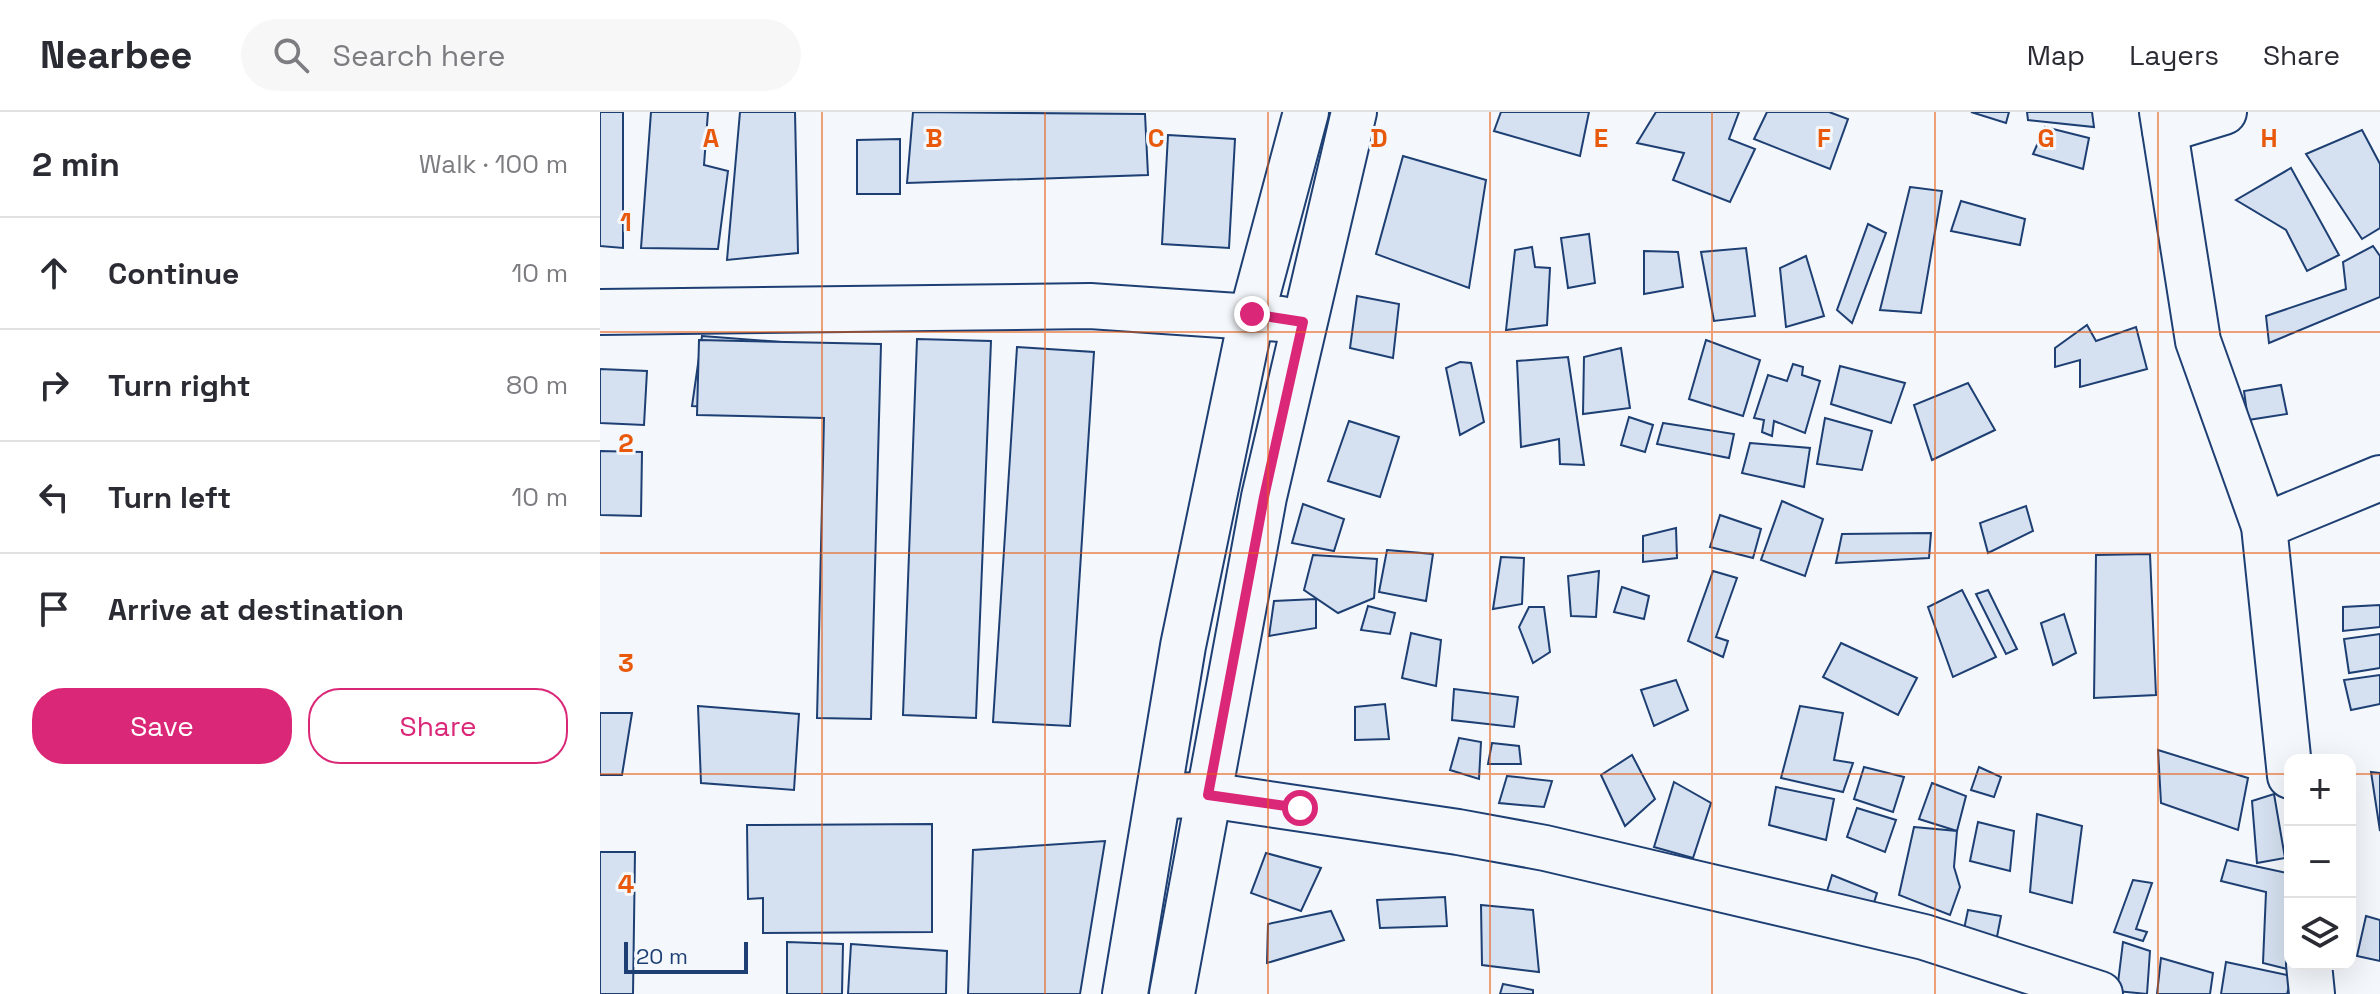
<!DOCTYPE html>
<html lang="en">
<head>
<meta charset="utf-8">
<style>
	body { margin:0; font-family:"Space Grotesk",sans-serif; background:#f7f7f7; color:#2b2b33 }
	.controls { position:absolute; right:24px; bottom:24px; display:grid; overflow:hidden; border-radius:16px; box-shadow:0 8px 32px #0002 }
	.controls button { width:72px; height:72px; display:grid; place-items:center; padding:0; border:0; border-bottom:2px solid #e1e1e2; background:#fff; color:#2b2b33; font:40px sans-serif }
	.scale { position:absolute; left:24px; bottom:20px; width:124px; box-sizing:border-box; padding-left:8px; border:4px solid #1d3f73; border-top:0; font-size:22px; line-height:28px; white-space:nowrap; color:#1d3f73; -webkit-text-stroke:6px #f4f7fb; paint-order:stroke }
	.stop { position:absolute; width:24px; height:24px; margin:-18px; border:6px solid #db2777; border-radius:50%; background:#fff }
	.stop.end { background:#db2777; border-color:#fff; box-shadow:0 2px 8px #0008 }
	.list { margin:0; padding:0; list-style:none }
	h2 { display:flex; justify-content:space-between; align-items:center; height:104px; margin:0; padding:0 32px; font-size:34px }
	h2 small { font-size:26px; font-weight:400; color:#7c7c81 }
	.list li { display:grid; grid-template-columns:52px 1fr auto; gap:24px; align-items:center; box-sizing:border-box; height:112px; padding:0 32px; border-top:2px solid #e1e1e2 }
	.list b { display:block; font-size:30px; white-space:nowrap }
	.list em { font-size:26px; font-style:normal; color:#7c7c81 }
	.actions { display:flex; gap:16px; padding:24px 32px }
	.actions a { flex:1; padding:18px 0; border:2px solid #db2777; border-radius:32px; text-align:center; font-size:28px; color:#db2777 }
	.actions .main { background:#db2777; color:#fff }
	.icon { flex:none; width:44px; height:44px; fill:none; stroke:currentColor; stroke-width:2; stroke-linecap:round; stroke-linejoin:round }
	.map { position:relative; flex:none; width:1780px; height:882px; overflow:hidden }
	header { display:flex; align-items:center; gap:48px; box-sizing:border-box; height:112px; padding:0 40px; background:#fff; border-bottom:2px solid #e1e1e2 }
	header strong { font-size:38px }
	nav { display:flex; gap:44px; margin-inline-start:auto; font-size:28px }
	.search { width:560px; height:72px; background:#f7f7f7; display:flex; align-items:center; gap:20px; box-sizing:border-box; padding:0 28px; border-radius:44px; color:#7c7c81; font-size:30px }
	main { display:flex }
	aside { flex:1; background:#fff }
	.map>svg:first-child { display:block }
	.building { fill:#d5e0f0; stroke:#1d3f73; stroke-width:2 }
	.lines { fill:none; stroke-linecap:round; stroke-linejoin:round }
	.minor-casing { stroke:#1d3f73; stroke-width:48 }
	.minor { stroke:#f4f7fb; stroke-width:44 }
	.route { stroke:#db2777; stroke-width:10 }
	.grid { fill:none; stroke:#e8590c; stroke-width:2; stroke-opacity:0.55 }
	.grid-label { font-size:26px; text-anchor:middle; font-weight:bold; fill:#e8590c; stroke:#f4f7fb; stroke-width:6; stroke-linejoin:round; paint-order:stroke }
</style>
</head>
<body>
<header>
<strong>Nearbee</strong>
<div class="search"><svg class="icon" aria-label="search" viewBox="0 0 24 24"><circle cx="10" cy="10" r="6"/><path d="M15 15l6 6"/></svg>Search here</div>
<nav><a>Map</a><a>Layers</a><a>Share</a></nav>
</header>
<main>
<aside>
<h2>2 min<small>Walk · 100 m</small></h2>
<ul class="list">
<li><svg class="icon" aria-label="ahead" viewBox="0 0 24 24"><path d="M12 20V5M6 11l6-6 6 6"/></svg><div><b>Continue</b></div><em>10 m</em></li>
<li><svg class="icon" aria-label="right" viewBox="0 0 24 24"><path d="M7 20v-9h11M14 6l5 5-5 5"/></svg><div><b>Turn right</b></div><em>80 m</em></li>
<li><svg class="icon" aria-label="left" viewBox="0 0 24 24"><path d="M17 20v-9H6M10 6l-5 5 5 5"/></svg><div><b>Turn left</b></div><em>10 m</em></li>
<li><svg class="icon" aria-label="arrive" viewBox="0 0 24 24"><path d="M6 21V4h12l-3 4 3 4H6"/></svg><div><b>Arrive at destination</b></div></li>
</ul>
<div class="actions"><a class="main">Save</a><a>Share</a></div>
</aside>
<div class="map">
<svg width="1780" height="882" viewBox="0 0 1780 882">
	<rect width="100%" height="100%" fill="#f4f7fb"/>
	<g class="building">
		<polygon points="0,0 23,0 23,136 0,134"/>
		<polygon points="51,0 108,0 104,53 128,59 118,137 41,136"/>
		<polygon points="140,0 195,0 198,141 127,148"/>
		<polygon points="313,0 545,2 548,63 307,71"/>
		<polygon points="901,0 989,0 980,44 894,19"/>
		<polygon points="1056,0 1139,0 1129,27 1155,37 1130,90 1073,68 1084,41 1037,31"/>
		<polygon points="1167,0 1229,0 1248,7 1230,57 1154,27"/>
		<polygon points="1371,0 1409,0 1406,11"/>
		<polygon points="1427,0 1492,0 1494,15 1428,8"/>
		<polygon points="1445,15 1489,26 1483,57 1433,42"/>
		<polygon points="1762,18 1780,52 1780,116 1762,127 1706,42"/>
		<polygon points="568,23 635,27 629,136 562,132"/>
		<polygon points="300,27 300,82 257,82 257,28"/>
		<polygon points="803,44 886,68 869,176 776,142"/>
		<polygon points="1691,56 1739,143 1707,159 1686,118 1636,88"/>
		<polygon points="1310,75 1342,79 1321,201 1280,198"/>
		<polygon points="1361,89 1425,107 1420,133 1351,119"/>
		<polygon points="1268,112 1286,121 1252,211 1237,198"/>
		<polygon points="989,122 995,171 968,176 961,126"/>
		<polygon points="1773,134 1780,144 1780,185 1669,231 1666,204 1746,177 1743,150"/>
		<polygon points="932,135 935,155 950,156 947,213 906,218 915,138"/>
		<polygon points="1146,136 1155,204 1114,209 1101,140"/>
		<polygon points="1044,139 1078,140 1083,175 1044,182"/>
		<polygon points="1206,144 1224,204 1186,215 1180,156"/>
		<polygon points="757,184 799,192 793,246 750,236"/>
		<polygon points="1487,213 1496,229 1536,215 1547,257 1480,275 1480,248 1455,255 1455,236"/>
		<polygon points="102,224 258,236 256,302 92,294"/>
		<polygon points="317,227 391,229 376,606 303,603"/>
		<polygon points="99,228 281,232 271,607 217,606 224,306 97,303"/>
		<polygon points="1106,228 1160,248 1143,304 1089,287"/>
		<polygon points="417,235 494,240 470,614 393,610"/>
		<polygon points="1021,236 1030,296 983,302 984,245"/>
		<polygon points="968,245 984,353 960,352 959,327 921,335 917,249"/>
		<polygon points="860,250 871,251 884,310 860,323 846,256"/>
		<polygon points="1193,252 1203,255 1202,263 1220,269 1205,321 1174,309 1172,324 1162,320 1164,308 1154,306 1168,263 1187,269"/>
		<polygon points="1240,254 1305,271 1291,311 1231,292"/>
		<polygon points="0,257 47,259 44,313 0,311"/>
		<polygon points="1368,271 1395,318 1332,348 1314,293"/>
		<polygon points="1681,273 1687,302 1648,308 1644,279"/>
		<polygon points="1029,305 1053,313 1045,340 1021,333"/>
		<polygon points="1225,306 1272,319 1262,358 1217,352"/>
		<polygon points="749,309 799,325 780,385 728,369"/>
		<polygon points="1063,311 1134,322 1129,346 1057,332"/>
		<polygon points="1150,331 1210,336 1204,375 1142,361"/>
		<polygon points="0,339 42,340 41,404 0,403"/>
		<polygon points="1182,389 1223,407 1205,464 1161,448"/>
		<polygon points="703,392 744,407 734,439 692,431"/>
		<polygon points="1426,394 1433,419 1388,441 1380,411"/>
		<polygon points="1120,403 1161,417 1153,446 1110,435"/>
		<polygon points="1076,416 1077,446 1043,450 1043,424"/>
		<polygon points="1331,421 1329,446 1236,451 1242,422"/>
		<polygon points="787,438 833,442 826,489 779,480"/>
		<polygon points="1550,442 1556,583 1494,586 1496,443"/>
		<polygon points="713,443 777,447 774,486 738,501 704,478"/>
		<polygon points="901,445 924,446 922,492 893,497"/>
		<polygon points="999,459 996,505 971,504 968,464"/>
		<polygon points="1113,459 1137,466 1116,525 1128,529 1123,545 1088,529"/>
		<polygon points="1022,475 1049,484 1044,507 1014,500"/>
		<polygon points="1362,478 1396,545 1353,565 1328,495"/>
		<polygon points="1388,478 1417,537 1406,542 1376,482"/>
		<polygon points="716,487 716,516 669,524 674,489"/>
		<polygon points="1780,493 1780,515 1743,519 1743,495"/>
		<polygon points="768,494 795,501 790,522 761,518"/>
		<polygon points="929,495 944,495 950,540 933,551 919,515"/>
		<polygon points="1464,502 1476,541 1453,553 1441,511"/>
		<polygon points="811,521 841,528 836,574 802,566"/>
		<polygon points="1780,522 1780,556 1749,561 1744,527"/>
		<polygon points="1241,531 1317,566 1298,603 1223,565"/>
		<polygon points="1780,563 1780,592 1751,598 1744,568"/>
		<polygon points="1076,568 1088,598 1054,614 1041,578"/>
		<polygon points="854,577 918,585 914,615 852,608"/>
		<polygon points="785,592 789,627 755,628 755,595"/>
		<polygon points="98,594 199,602 194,678 101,671"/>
		<polygon points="1200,594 1243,601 1234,648 1253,651 1243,680 1181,666"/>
		<polygon points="0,601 32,601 22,663 0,663"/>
		<polygon points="859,626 881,630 879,667 850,658"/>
		<polygon points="892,631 919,634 921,652 888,652"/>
		<polygon points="1558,638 1648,666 1638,718 1561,691"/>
		<polygon points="1032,643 1055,687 1025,714 1001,663"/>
		<polygon points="1264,655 1304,665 1293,700 1254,687"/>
		<polygon points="1379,655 1401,665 1394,685 1371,678"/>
		<polygon points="1771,660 1780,661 1780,719"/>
		<polygon points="907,664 952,669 944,695 899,691"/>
		<polygon points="1074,670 1111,691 1093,746 1054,735"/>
		<polygon points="1332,671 1366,684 1357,719 1319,707"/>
		<polygon points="1176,675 1234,687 1226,728 1169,713"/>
		<polygon points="1674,682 1685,746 1657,751 1652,689"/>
		<polygon points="1257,696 1296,708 1285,740 1247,725"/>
		<polygon points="1437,702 1482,714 1472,791 1430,780"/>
		<polygon points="1378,710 1414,719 1410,759 1370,749"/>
		<polygon points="332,712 332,820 163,821 163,786 148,787 147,713"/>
		<polygon points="1314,715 1357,719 1354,755 1360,775 1350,803 1299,783"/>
		<polygon points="505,729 480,882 368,882 373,738"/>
		<polygon points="0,740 35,740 33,882 0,882"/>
		<polygon points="666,741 721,756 701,799 651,781"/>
		<polygon points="1627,748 1687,761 1687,857 1663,851 1666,780 1621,769"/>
		<polygon points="1232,763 1277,781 1272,797 1224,789"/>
		<polygon points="1533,768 1552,771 1536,817 1547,820 1543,829 1514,820"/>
		<polygon points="845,785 847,814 780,816 777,788"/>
		<polygon points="881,793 933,798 939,860 882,853"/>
		<polygon points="1368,798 1401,804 1396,830 1363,822"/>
		<polygon points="731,799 744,828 667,851 668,812"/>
		<polygon points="1766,804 1780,808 1780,849 1757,844"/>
		<polygon points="187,830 243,832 242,882 187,882"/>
		<polygon points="1523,830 1550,839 1547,882 1517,879"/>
		<polygon points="251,832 347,839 346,882 248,882"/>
		<polygon points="1561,846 1613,861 1610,882 1557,882"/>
		<polygon points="1626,850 1692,864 1687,882 1621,882"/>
		<polygon points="903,872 933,878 933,882 900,882"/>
	</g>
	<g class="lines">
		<defs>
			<g id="minor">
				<polyline points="1562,0 1598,229 1664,414 1690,664"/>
				<polyline points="1565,18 1624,0"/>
				<polyline points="0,200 490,194 681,207"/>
				<polyline points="1664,414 1780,366"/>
				<polyline points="559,684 608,683 858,720 945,736 1324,825 1500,882"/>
				<polyline points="1709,852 1712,882"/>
				<polyline points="525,882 583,534 652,202 706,0"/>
				<polyline points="572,882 664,385 754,0"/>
			</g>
		</defs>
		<use href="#minor" class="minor-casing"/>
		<use href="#minor" class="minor"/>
	</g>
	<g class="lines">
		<polyline class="route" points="652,202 703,210 664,385 608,683 700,696"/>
	</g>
	<path class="grid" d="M222,0v882M445,0v882M668,0v882M890,0v882M1112,0v882M1335,0v882M1558,0v882M0,220h1780M0,441h1780M0,662h1690M1750,662h30"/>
	<g class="grid-label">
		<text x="111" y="35">A</text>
		<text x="334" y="35">B</text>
		<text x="556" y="35">C</text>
		<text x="779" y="35">D</text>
		<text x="1001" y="35">E</text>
		<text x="1224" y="35">F</text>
		<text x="1446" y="35">G</text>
		<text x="1669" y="35">H</text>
		<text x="26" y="119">1</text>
		<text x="26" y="340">2</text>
		<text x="26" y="560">3</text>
		<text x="26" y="781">4</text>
	</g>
</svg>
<div class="controls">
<button>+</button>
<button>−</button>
<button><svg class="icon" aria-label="layers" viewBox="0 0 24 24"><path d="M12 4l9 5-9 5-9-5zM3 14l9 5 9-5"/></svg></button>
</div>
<div class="scale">20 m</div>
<div class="stop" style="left:700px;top:696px"></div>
<div class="stop end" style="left:652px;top:202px"></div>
</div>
</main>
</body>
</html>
